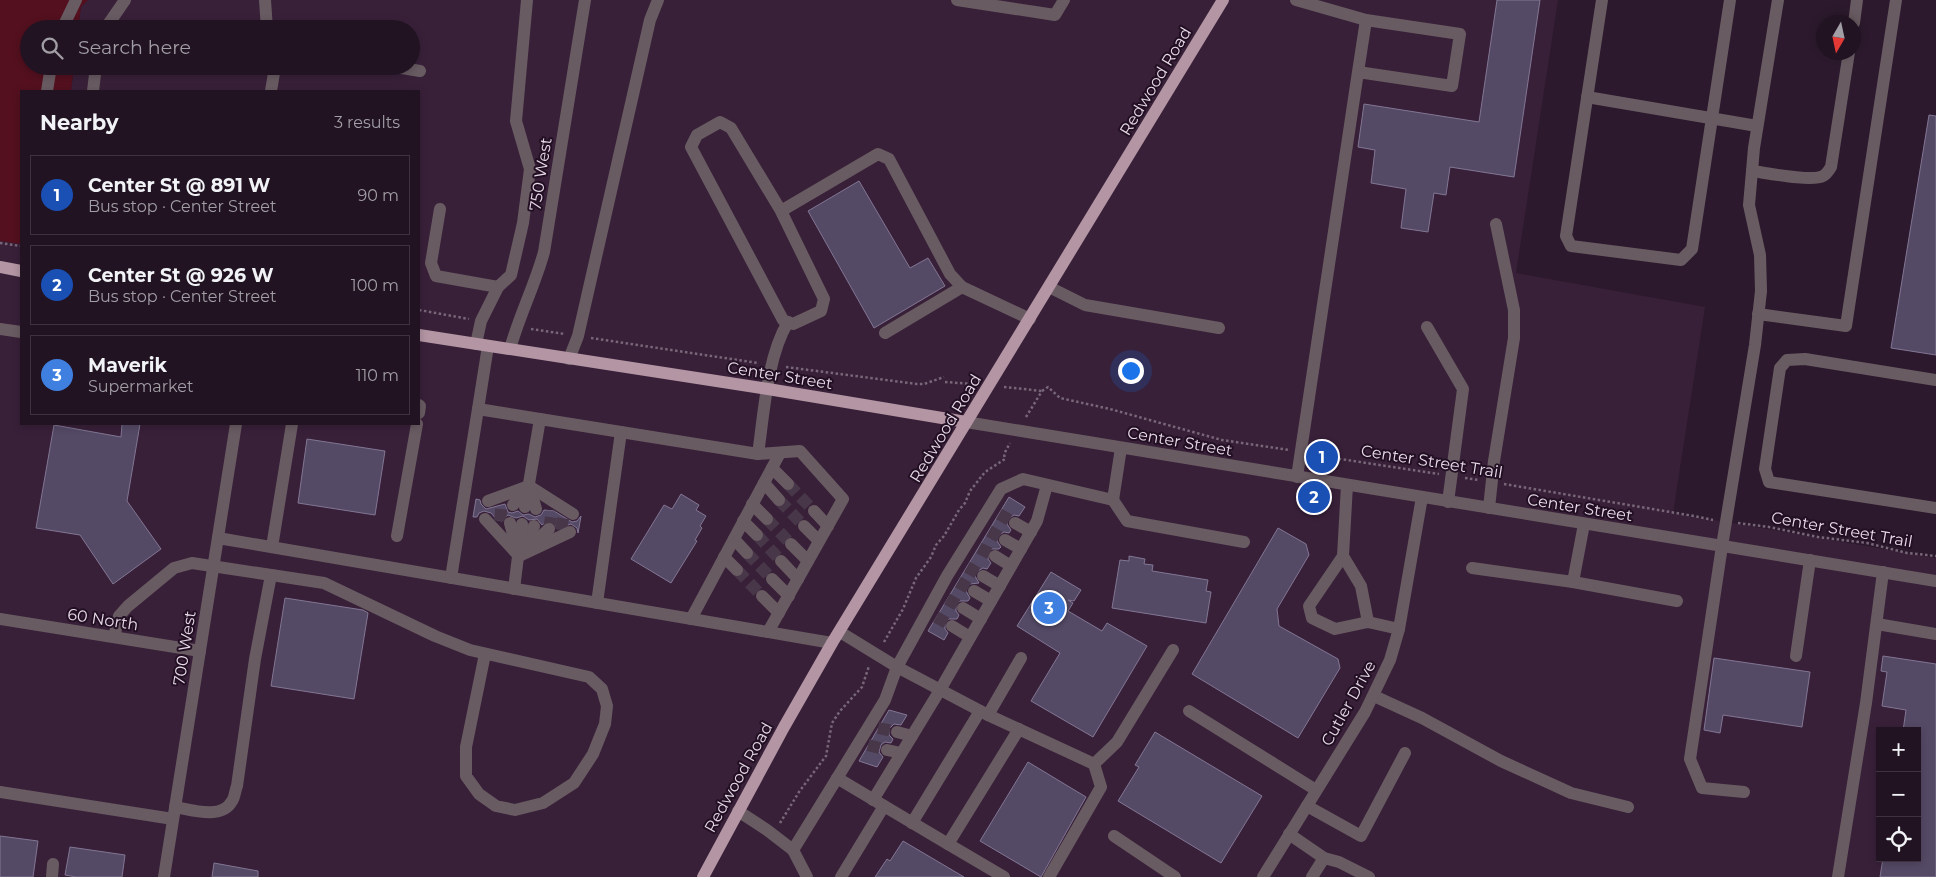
<!DOCTYPE html>
<html lang="en">
<head>
<meta charset="utf-8">
<style>
	body { margin:0; font-family:Montserrat,sans-serif; background:#291c2a; color:#f1f3f6 }
	.controls { position:absolute; right:15px; bottom:15px; display:grid; overflow:hidden; border-radius:0px; box-shadow:0 2px 8px #0003 }
	.controls button { width:45px; height:45px; display:grid; place-items:center; padding:0; border:0; border-bottom:1px solid #3e3240; background:#211322; color:#f1f3f6; font:25px sans-serif }
	.compass { position:absolute; left:1816px; top:15px; width:45px; height:45px; border-radius:50%; background:#211322; box-shadow:0 2px 8px #0003; rotate:189deg }
	.you { position:absolute; left:1130px; top:370px; width:18px; height:18px; margin:-12px; border:4px solid #fff; border-radius:50%; background:#1a73e8; box-shadow:0 0 0 8px #1a73e833 }
	.badge { display:grid; place-items:center; width:32px; height:32px; border-radius:50%; background:#53cadc; color:#fff; font-size:16px; font-weight:700 }
	.pin { position:absolute; translate:-50% -50%; border:2px solid #fff; box-shadow:0 1px 5px #0006 }
	.list { margin:0; padding:0; list-style:none }
	h2 { display:flex; justify-content:space-between; align-items:center; height:65px; margin:0; padding:0 20px; font-size:21px }
	h2 small { font-size:16px; font-weight:400; color:#a29ea5 }
	.list li { display:grid; grid-template-columns:32px 1fr auto; gap:15px; align-items:center; box-sizing:border-box; height:80px; margin:0 10px 10px; padding:0 10px; border:1px solid #3e3240; border-radius:0px }
	.list b { display:block; font-size:19px; white-space:nowrap }
	.list p { margin:0; font-size:16px; white-space:nowrap; color:#a29ea5 }
	.list em { font-size:16px; font-style:normal; color:#a29ea5 }
	.icon { flex:none; width:28px; height:28px; fill:none; stroke:currentColor; stroke-width:2; stroke-linecap:round; stroke-linejoin:round }
	.map { position:relative; flex:none; width:1936px; height:877px; overflow:hidden }
	.search { position:absolute; background:#211322; box-shadow:0 2px 8px #0003; left:20px; top:20px; width:400px; height:55px; display:flex; align-items:center; gap:12px; box-sizing:border-box; padding:0 18px; border-radius:28px; color:#a29ea5; font-size:19px }
	.panel { position:absolute; background:#211322; box-shadow:0 2px 8px #0003; left:20px; top:90px; width:400px; height:335px; border-radius:0px }
	.map>svg:first-child { display:block }
	.built { fill:#382039; fill-rule:evenodd }
	.green { fill:#54101f }
	.building { fill:#554a66; stroke:#827694 }
	.lines { fill:none; stroke-linecap:round; stroke-linejoin:round }
	.minor-tunnel { stroke:#483649; stroke-width:12; stroke-dasharray:12 6; stroke-linecap:butt }
	.path { stroke:#786779; stroke-width:2.5; stroke-dasharray:2.5 2.5; stroke-linecap:butt }
	.minor { stroke:#695b62; stroke-width:12 }
	.major { stroke:#b395a3; stroke-width:12 }
	.labels { text-anchor:middle; stroke-width:4; stroke-linejoin:round; paint-order:stroke }
	.street-label { font-size:16px; fill:#e8dae8; stroke:#220f23 }
</style>
</head>
<body>
<div class="map">
<svg width="1936" height="877" viewBox="0 0 1936 877">
	<rect width="100%" height="100%" fill="#2c192d"/>
	<path class="built" d="M88,0h1470l-42,273 189,34 -32,206 263,45v319h-1936v-636l21,3v180h398v-333h-348l3,-25h337v-37h-333l3,-22zM1880,731h37v127h-37z"/>
	<polygon class="green" points="0,0 88,0 81,7 78,29 29,29 29,66 74,66 71,91 21,91 21,244 0,241"/>
	<g class="building">
		<polygon points="1497,0 1540,0 1514,177 1450,167 1446,195 1434,193 1428,232 1401,228 1406,189 1371,183 1375,150 1358,147 1364,104 1479,122"/>
		<polygon points="1929,115 1936,116 1936,355 1891,348"/>
		<polygon points="859,181 910,268 928,258 945,286 874,328 808,211"/>
		<polygon points="122,424 140,424 127,501 161,549 113,584 80,535 36,528 54,425 121,437"/>
		<polygon points="307,439 385,451 375,515 298,503"/>
		<polygon points="681,494 699,505 696,510 706,516 700,526 702,528 695,540 697,541 671,583 631,559 664,505 672,509"/>
		<polygon points="1009,497 1025,507 1019,516 1014,515 1008,519 1007,524 1011,530 1009,533 1004,532 998,536 997,541 1001,547 999,549 992,549 988,552 988,559 991,563 987,569 983,568 976,572 975,576 979,583 970,584 967,586 966,591 970,598 968,601 960,601 956,604 956,611 959,615 957,619 949,619 945,622 945,629 948,633 944,640 928,631"/>
		<polygon points="476,499 480,500 481,504 486,509 505,504 508,512 512,513 518,511 523,515 529,514 535,517 541,515 544,510 554,511 572,522 577,521 581,516 578,533 577,528 571,524 557,529 555,524 552,521 547,521 542,525 537,519 529,520 523,516 516,518 508,515 502,521 497,520 491,513 484,511 479,513 477,517 473,517"/>
		<polygon points="1278,528 1306,544 1309,555 1277,609 1279,626 1338,659 1340,668 1298,738 1192,674"/>
		<polygon points="1129,556 1145,559 1144,564 1153,565 1152,571 1208,580 1206,591 1211,592 1206,623 1112,608 1120,560 1129,561"/>
		<polygon points="1051,572 1081,590 1074,601 1068,600 1073,603 1068,611 1102,631 1107,623 1147,646 1093,737 1031,701 1060,653 1017,626"/>
		<polygon points="285,598 363,610 368,613 354,699 271,686"/>
		<polygon points="1883,656 1936,664 1936,877 1880,877 1883,858 1917,858 1917,731 1903,731 1906,710 1882,706 1887,672 1881,671"/>
		<polygon points="1714,658 1810,672 1802,727 1723,715 1720,733 1704,730"/>
		<polygon points="889,710 907,715 901,725 894,724 889,729 889,735 893,739 891,743 885,742 881,745 879,752 883,757 877,767 859,761"/>
		<polygon points="1155,732 1262,796 1221,863 1118,801 1139,767 1135,765"/>
		<polygon points="1028,762 1086,797 1041,877 980,841"/>
		<polygon points="0,836 38,841 33,877 0,877"/>
		<polygon points="903,841 964,877 875,877 887,859 890,861"/>
		<polygon points="70,847 125,855 122,877 76,877 65,875"/>
		<polygon points="214,863 258,871 258,877 212,877"/>
	</g>
	<g class="lines">
		<g class="minor-tunnel">
			<polyline points="788,484 814,511"/>
			<polyline points="779,500 804,526"/>
			<polyline points="999,514 1015,523"/>
			<polyline points="767,519 791,544"/>
			<polyline points="500,521 502,503"/>
			<polyline points="549,529 552,511"/>
			<polyline points="561,530 564,513"/>
			<polyline points="989,531 1005,540"/>
			<polyline points="757,535 781,561"/>
			<polyline points="979,548 995,556"/>
			<polyline points="747,553 772,579"/>
			<polyline points="967,567 983,576"/>
			<polyline points="737,570 762,596"/>
			<polyline points="958,582 974,591"/>
			<polyline points="947,599 963,608"/>
			<polyline points="936,617 952,626"/>
			<polyline points="878,728 897,732"/>
			<polyline points="868,745 887,750"/>
		</g>
		<g class="path">
			<polyline points="0,243 21,246"/>
			<polyline points="419,310 469,319"/>
			<polyline points="531,329 565,334"/>
			<polyline points="591,338 758,363"/>
			<polyline points="786,367 917,384 924,384 944,377"/>
			<polyline points="945,382 973,384"/>
			<polyline points="1004,387 1042,391"/>
			<polyline points="1042,391 1048,387 1060,398 1110,409 1222,440 1289,450"/>
			<polyline points="1026,417 1042,391"/>
			<polyline points="1314,455 1439,474"/>
			<polyline points="1465,478 1479,480"/>
			<polyline points="1504,484 1694,516 1713,520"/>
			<polyline points="1738,523 1769,527 1818,537 1867,543 1907,553 1936,556"/>
			<polyline points="884,642 903,609 916,578 931,557 936,545 944,536 959,510 965,503 970,491 985,472 1005,459 1004,454 1010,443"/>
			<polyline points="780,823 799,792 826,756 832,723 840,711 862,687 869,666"/>
		</g>
		<g class="minor">
			<polyline points="265,0 267,29"/>
			<polyline points="957,0 1055,15 1064,0"/>
			<polyline points="1296,0 1366,20"/>
			<polyline points="1602,0 1566,236 1571,246 1681,260 1692,249 1730,0"/>
			<polyline points="1854,23 1857,0"/>
			<polyline points="62,29 76,0"/>
			<polyline points="105,29 125,0"/>
			<polyline points="390,66 420,71"/>
			<polyline points="47,91 51,66"/>
			<polyline points="93,91 96,66"/>
			<polyline points="271,91 274,73 272,66"/>
			<polyline points="1587,97 1757,126"/>
			<path d="M1752,171c15,2 60,11 71,5 4,-2 6,-6 8,-9l18,-115"/>
			<polyline points="440,209 431,263 436,276 498,287"/>
			<polyline points="781,211 731,128 720,122 697,135 691,147 783,320 793,324 821,311 824,299 781,211 878,154 889,159 950,274 962,287"/>
			<polyline points="1049,287 1085,305 1219,328"/>
			<polyline points="1758,314 1846,326 1896,0"/>
			<polyline points="1427,327 1463,389 1448,502"/>
			<polyline points="0,329 21,332"/>
			<polyline points="885,333 962,287 1030,319"/>
			<polyline points="476,344 481,321 498,287 511,275 523,223 530,169 516,121 527,0"/>
			<path d="M510,349c9,-33 25,-64 34,-97l41,-252"/>
			<polyline points="569,359 578,336 650,20 658,0"/>
			<polyline points="1936,380 1805,359 1787,360 1780,368 1765,469 1769,482 1936,508"/>
			<polyline points="419,405 420,406 419,413"/>
			<polyline points="478,409 488,346"/>
			<polyline points="966,422 1936,581"/>
			<path d="M758,454c6,-41 9,-97 30,-132"/>
			<polyline points="772,468 788,484"/>
			<polyline points="1297,477 1358,72 1366,20 1460,34 1452,86 1358,72"/>
			<polyline points="764,483 779,500"/>
			<polyline points="529,486 573,514"/>
			<polyline points="530,488 536,509"/>
			<polyline points="1113,500 1127,521 1244,542"/>
			<polyline points="488,501 529,486"/>
			<polyline points="752,504 767,519"/>
			<polyline points="513,505 527,487"/>
			<polyline points="525,507 540,419"/>
			<polyline points="1489,508 1494,461 1514,338 1514,310 1496,224"/>
			<polyline points="814,511 828,526"/>
			<polyline points="485,519 519,556"/>
			<polyline points="743,521 757,535"/>
			<polyline points="510,523 516,546"/>
			<polyline points="1015,523 1031,532"/>
			<polyline points="1584,524 1573,582 1677,601"/>
			<polyline points="804,526 819,541"/>
			<polyline points="397,536 417,424"/>
			<polyline points="218,538 832,643"/>
			<polyline points="734,539 747,553"/>
			<polyline points="1005,540 1021,549"/>
			<polyline points="791,544 808,561"/>
			<polyline points="530,546 549,529"/>
			<polyline points="272,547 292,424"/>
			<polyline points="522,549 534,526"/>
			<polyline points="519,556 570,532"/>
			<polyline points="995,556 1011,566"/>
			<polyline points="1343,556 1347,485"/>
			<polyline points="724,557 737,570"/>
			<polyline points="781,561 798,579"/>
			<polyline points="1472,568 1573,582"/>
			<polyline points="983,576 1000,586"/>
			<polyline points="451,578 478,409 758,454 800,451 843,499 768,632"/>
			<polyline points="772,579 789,596"/>
			<polyline points="514,589 522,524"/>
			<polyline points="974,591 991,601"/>
			<polyline points="762,596 779,613"/>
			<polyline points="597,603 621,432"/>
			<polyline points="963,608 981,619"/>
			<polyline points="0,619 200,651"/>
			<polyline points="691,619 780,453"/>
			<polyline points="1368,622 1361,586 1343,556 1309,606 1312,618 1335,629 1368,622 1399,629"/>
			<polyline points="1877,624 1936,634"/>
			<polyline points="952,626 970,637"/>
			<polyline points="840,632 897,667 947,576 1001,489 1023,479 1113,500 1121,448"/>
			<polyline points="114,637 119,616 128,606 174,568 192,563 324,583 435,636 470,650 589,677 602,689 607,706 605,724 593,754 574,783 543,803 515,810 496,806 479,794 466,776 466,747 485,654"/>
			<polyline points="1796,656 1810,560"/>
			<polyline points="1374,696 1422,718 1501,761 1571,793 1628,807"/>
			<polyline points="1189,711 1316,790"/>
			<polyline points="988,715 1021,658"/>
			<polyline points="897,732 912,736"/>
			<polyline points="887,750 901,753"/>
			<polyline points="837,778 948,844"/>
			<polyline points="0,792 173,819"/>
			<polyline points="1744,792 1702,788 1690,759 1722,546 1755,345 1761,291 1760,255 1749,205 1754,148 1778,0"/>
			<polyline points="873,800 940,690 1037,521 1047,485"/>
			<polyline points="1307,806 1361,836 1405,753"/>
			<path d="M175,807c17,3 47,13 57,-6 3,-4 3,-11 5,-15l18,-127 16,-84"/>
			<polyline points="738,811 767,830 793,850 885,700 897,667 988,715 1094,764 1117,742 1173,650"/>
			<polyline points="912,823 980,711"/>
			<polyline points="1289,834 1324,858 1312,877"/>
			<polyline points="1114,836 1175,877"/>
			<polyline points="793,850 807,877"/>
			<polyline points="1324,858 1339,862 1369,877"/>
			<polyline points="52,877 53,864"/>
			<polyline points="164,877 236,424"/>
			<polyline points="841,877 884,806"/>
			<polyline points="1004,877 948,844 1019,729"/>
			<polyline points="1049,877 1101,787 1094,764"/>
			<polyline points="1263,877 1365,712 1390,660 1399,629 1422,497"/>
			<polyline points="1838,877 1866,703 1883,572"/>
		</g>
		<g class="major">
			<polyline points="0,267 21,271"/>
			<polyline points="419,335 768,389 966,422"/>
			<polyline points="703,877 784,727 832,643 1223,0"/>
		</g>
	</g>
	<g class="labels">
		<g class="street-label">
			<text transform="translate(1155 81) rotate(-59)" y="6">Redwood Road</text>
			<text transform="translate(540 174) rotate(-81)" y="6">750 West</text>
			<text transform="translate(780 375) rotate(9)" y="6">Center Street</text>
			<text transform="translate(945 428) rotate(-59)" y="6">Redwood Road</text>
			<text transform="translate(1180 441) rotate(10)" y="6">Center Street</text>
			<text transform="translate(1432 461) rotate(9)" y="6">Center Street Trail</text>
			<text transform="translate(1580 507) rotate(9)" y="6">Center Street</text>
			<text transform="translate(1842 529) rotate(10)" y="6">Center Street Trail</text>
			<text transform="translate(103 619) rotate(9)" y="6">60 North</text>
			<text transform="translate(184 648) rotate(-81)" y="6">700 West</text>
			<text transform="translate(1348 703) rotate(-61)" y="6">Cutler Drive</text>
			<text transform="translate(738 777) rotate(-61)" y="6">Redwood Road</text>
		</g>
	</g>
</svg>
<div class="controls">
<button>+</button>
<button>−</button>
<button><svg class="icon" aria-label="locate" viewBox="0 0 24 24"><circle cx="12" cy="12" r="6"/><path d="M12 2v4M12 18v4M2 12h4M18 12h4"/></svg></button>
</div>
<svg class="compass" viewBox="-18 -18 36 36"><path d="M0-13l5 13h-10z" fill="#e53935"/><path d="M0 13l5-13h-10z" fill="#a29ea5"/></svg>
<div class="you"></div>
<div class="pin badge" style="left:1322px;top:457px;background:#1a4fb4">1</div>
<div class="pin badge" style="left:1314px;top:497px;background:#1a4fb4">2</div>
<div class="pin badge" style="left:1049px;top:608px;background:#3f7fe0">3</div>
<div class="search"><svg class="icon" aria-label="search" viewBox="0 0 24 24"><circle cx="10" cy="10" r="6"/><path d="M15 15l6 6"/></svg>Search here</div>
<section class="panel">
<h2>Nearby<small>3 results</small></h2>
<ul class="list">
<li><span class="badge" style="background:#1a4fb4">1</span><div><b>Center St @ 891 W</b><p>Bus stop · Center Street</p></div><em>90 m</em></li>
<li><span class="badge" style="background:#1a4fb4">2</span><div><b>Center St @ 926 W</b><p>Bus stop · Center Street</p></div><em>100 m</em></li>
<li><span class="badge" style="background:#3f7fe0">3</span><div><b>Maverik</b><p>Supermarket</p></div><em>110 m</em></li>
</ul>
</section>
</div>
</body>
</html>
